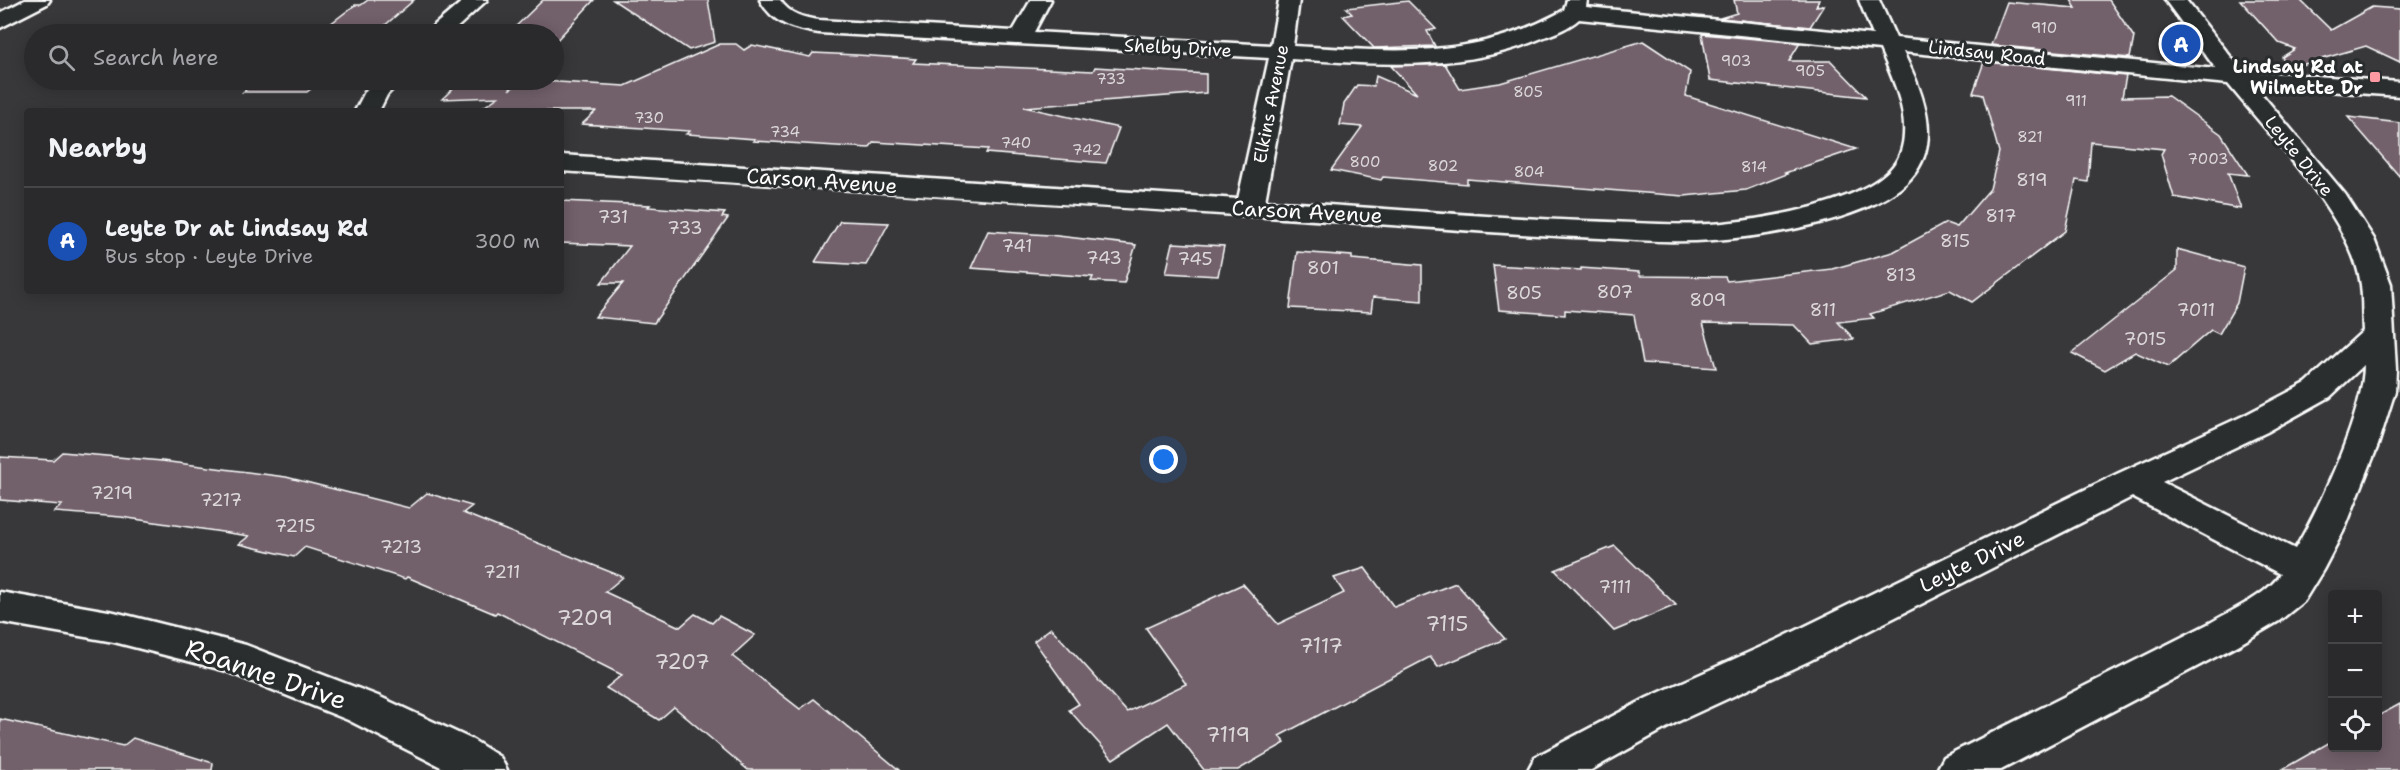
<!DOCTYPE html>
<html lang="en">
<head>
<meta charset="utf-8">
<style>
	body { margin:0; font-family:"Shantell Sans",sans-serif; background:#363538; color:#f1f3f6 }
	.controls { position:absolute; right:18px; bottom:18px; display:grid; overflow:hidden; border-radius:6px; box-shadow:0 3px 15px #0003 }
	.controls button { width:54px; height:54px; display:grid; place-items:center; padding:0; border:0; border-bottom:2px solid #464548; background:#2a292c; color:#f1f3f6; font:30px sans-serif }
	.you { position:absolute; left:1164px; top:460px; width:21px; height:21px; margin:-15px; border:4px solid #fff; border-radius:50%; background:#1a73e8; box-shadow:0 0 0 9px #1a73e833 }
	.badge { display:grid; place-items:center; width:39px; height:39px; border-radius:50%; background:#8abfa5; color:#fff; font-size:20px; font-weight:700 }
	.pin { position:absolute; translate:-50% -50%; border:3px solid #fff; box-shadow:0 2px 6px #0006 }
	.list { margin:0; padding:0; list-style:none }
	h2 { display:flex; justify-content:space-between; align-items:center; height:78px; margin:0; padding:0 24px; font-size:26px }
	h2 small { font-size:20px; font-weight:400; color:#a5a6a9 }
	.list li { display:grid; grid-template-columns:39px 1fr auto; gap:18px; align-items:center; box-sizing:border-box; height:108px; padding:0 24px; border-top:2px solid #464548 }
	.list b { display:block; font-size:22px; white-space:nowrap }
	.list p { margin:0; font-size:20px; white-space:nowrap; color:#a5a6a9 }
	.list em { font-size:20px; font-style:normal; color:#a5a6a9 }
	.icon { flex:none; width:33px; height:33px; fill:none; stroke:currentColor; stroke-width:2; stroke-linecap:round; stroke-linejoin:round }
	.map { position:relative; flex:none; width:2400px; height:770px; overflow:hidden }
	.search { position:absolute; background:#2a292c; box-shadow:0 3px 15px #0003; left:24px; top:24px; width:540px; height:66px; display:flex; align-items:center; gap:15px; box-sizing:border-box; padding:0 21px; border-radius:33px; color:#a5a6a9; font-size:22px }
	.panel { position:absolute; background:#2a292c; box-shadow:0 3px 15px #0003; left:24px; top:108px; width:540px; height:186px; border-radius:6px }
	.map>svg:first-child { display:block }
	.building { fill:#72616b; stroke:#fff; stroke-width:1.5 }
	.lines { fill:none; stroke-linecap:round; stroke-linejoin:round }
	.minor-casing { stroke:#fff; stroke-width:5 }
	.trunk-casing { stroke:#fff; stroke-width:5 }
	.minor { fill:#2a2d2e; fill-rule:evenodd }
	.trunk { fill:#2a2d2e; fill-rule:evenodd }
	.poi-dot { fill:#ff9aa2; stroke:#2a2d2e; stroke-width:2 }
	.labels { text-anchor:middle; stroke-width:6; stroke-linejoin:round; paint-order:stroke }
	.far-number-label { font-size:15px; fill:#dcd8da }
	.far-street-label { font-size:18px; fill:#fff; stroke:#2a2d2e }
	.far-poi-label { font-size:18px; font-weight:bold; fill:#fff; stroke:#2a2d2e; text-anchor:end }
	.number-label { font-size:18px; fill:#dcd8da }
	.street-label { font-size:21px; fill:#fff; stroke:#2a2d2e }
	.near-number-label { font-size:21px; fill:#dcd8da }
	.near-street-label { font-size:26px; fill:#fff; stroke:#2a2d2e }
</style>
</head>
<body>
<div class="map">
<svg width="2400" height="770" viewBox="0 0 2400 770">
	<rect width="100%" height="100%" fill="#38373a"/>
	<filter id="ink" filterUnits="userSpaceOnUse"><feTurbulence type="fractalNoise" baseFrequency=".0167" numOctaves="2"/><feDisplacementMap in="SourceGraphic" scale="12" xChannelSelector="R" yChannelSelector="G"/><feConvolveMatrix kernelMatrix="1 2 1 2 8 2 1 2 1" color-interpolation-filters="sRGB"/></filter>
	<g filter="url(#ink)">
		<g class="building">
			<polygon points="368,0 414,0 375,34 317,34 355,5 361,5"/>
			<polygon points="543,0 594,0 554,43 554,34 508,34"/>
			<polygon points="613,0 708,0 715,42 689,50"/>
			<polygon points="1734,0 1819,0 1816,6 1824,5 1810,27 1720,18 1737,13"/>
			<polygon points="2071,0 2109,0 2134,37 2130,58 1991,45 2007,2 2076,8"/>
			<polygon points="2240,0 2300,0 2331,30 2372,7 2400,9 2400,62 2366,46 2287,69 2282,57 2295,49 2279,43"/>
			<polygon points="1408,1 1436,29 1427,31 1435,46 1374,48 1343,16 1352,14 1346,8"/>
			<polygon points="1702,34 1800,43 1789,61 1831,61 1866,97 1710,80"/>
			<polygon points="1643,41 1690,72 1686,96 1856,149 1785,173 1787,174 1746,190 1684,196 1467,179 1467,184 1383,177 1381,180 1331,170 1362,127 1340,125 1344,104 1357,85 1374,86 1376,76 1417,94 1391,66 1445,64 1460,89 1500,83"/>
			<polygon points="720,44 736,44 744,50 752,45 810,57 813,53 857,55 916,59 913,63 1093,71 1095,67 1206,74 1206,93 1024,107 1119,128 1106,163 986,153 988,149 874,142 869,148 753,141 755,139 686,134 690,131 582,124 596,111 478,111 498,97 442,99 462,80 519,80 509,90 524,80 625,86"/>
			<polygon points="1984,62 2126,76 2122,97 2168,96 2221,134 2248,175 2228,173 2241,209 2174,197 2161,154 2164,149 2091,142 2088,182 2076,180 2065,231 1972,302 1950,290 1870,314 1874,318 1838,322 1854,339 1812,344 1794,325 1703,323 1716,368 1643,363 1634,315 1565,310 1565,315 1499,310 1493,265 1581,270 1581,268 1639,272 1640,276 1725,277 1727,281 1832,269 1893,252 1946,223 1957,227 1990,189 1999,152 1983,95 1973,93"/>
			<polygon points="259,80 322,80 307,92 243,92"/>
			<polygon points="2348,117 2400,123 2400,177"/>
			<polygon points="561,201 650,205 648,207 725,213 722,217 728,218 654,323 595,317 623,283 601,283 630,246 561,243"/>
			<polygon points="840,221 889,223 866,265 815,262"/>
			<polygon points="988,231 1049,235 1136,245 1124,283 1091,281 1093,277 971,268"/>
			<polygon points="1173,243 1224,246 1218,276 1166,273"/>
			<polygon points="2177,249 2244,267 2237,303 2219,334 2211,330 2168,367 2135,352 2105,370 2072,353 2177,270"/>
			<polygon points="1297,252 1352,256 1352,259 1422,265 1422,301 1373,297 1371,312 1290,308"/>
			<polygon points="62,452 162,461 286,477 409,508 427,493 472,506 463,513 623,577 605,592 680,627 695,614 712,623 719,616 755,635 732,656 800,709 814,699 899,770 748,770 674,707 659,720 606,688 622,675 497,612 495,614 407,577 405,579 305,547 294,557 239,544 249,536 121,517 54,512 62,505 0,500 0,457 53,460"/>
			<polygon points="1615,546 1676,605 1614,631 1555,570"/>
			<polygon points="1365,568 1394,607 1456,583 1505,639 1438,667 1430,657 1279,736 1285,743 1238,770 1204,770 1168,723 1113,759 1069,710 1079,704 1034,641 1051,628 1127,712 1186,684 1146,628 1243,584 1278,624 1344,593 1334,578"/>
			<polygon points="2400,704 2400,770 2281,770 2332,741 2332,747 2378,747 2378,716"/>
			<polygon points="0,719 123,746 133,738 213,763 212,770 0,770"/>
		</g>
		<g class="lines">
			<defs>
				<g id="minor">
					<polygon points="464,0 487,0 450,34 427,34 430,29"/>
					<path d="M760,0h20c9,14 24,18 39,20l194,11 18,-31h20l-17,32 237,13 8,-45h20l-6,46c99,5 175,15 266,-33l5,-3 3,-10h20l-1,7 287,28 -14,-35h20l17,38 320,31 -51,-69h21l56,71 158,11v14l-145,-10 90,108 29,45 17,45 5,85 -1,22 -17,54 -32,81 -23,44 -19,31 -25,20 -41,24 -237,125h-64l7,-13 266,-134c20,-12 58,-28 70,-49l-148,-77 -323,164 -132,61 -86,48h-63l7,-13 112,-59 132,-59 340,-166 124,-57 63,-33 57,-52c-1,-15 0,-31 -2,-46 -9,-66 -91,-149 -133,-201l-325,-32c19,38 41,89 8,126 -35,41 -146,59 -198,62 -38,3 -76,0 -113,-2 -91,-3 -181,-12 -271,-17 -256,-16 -512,-32 -768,-50v-16l677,44 31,-141 -450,-25c-26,-4 -46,-9 -59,-33zM1579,19l301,30c13,30 33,71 20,105 -18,49 -144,67 -190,70 -42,2 -85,-2 -127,-3 -106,-4 -212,-14 -318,-20l26,-142c84,5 171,14 251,-21 13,-5 27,-10 37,-19zM2364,365c0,47 -44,142 -69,184l-133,-67 105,-50 63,-35z"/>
					<polygon points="376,80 401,80 387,95 379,111 355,111 365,92"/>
					<polygon points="0,592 114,612 246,645 378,696 473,740 500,757 507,770 447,770 348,720 223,670 114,642 0,622"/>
				</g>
				<polygon id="trunk" points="25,0 50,0 47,4 0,28 0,13"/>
			</defs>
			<use href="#minor" class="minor-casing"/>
			<use href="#trunk" class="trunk-casing"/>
			<use href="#minor" class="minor"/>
			<use href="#trunk" class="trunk"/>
		</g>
	</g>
	<rect class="poi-dot" x="2369" y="71" width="12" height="12" rx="3"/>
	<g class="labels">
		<g class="far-number-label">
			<text x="2044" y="33">910</text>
			<text x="1736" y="66">903</text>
			<text x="1810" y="76">905</text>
			<text x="1111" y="84">733</text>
			<text x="1528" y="97">805</text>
			<text x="2076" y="106">911</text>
			<text x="649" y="123">730</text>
			<text x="785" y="137">734</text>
			<text x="2030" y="142">821</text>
			<text x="1016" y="148">740</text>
			<text x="1087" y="155">742</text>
			<text x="2208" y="164">7003</text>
			<text x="1365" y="167">800</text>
			<text x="1443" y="171">802</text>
			<text x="1754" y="172">814</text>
			<text x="1529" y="177">804</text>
		</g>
		<g class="far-street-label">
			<text transform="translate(1178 48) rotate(3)" y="6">Shelby Drive</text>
			<text transform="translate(1987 53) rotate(6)" y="6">Lindsay Road</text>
			<text transform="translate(1271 104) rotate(-79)" y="6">Elkins Avenue</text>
			<text transform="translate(2299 156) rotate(51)" y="6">Leyte Drive</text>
		</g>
		<g class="far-poi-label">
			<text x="2363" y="73">Lindsay Rd at<tspan x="2363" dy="21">Wilmette Dr</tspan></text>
		</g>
		<g class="number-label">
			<text x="2032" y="186">819</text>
			<text x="2001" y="222">817</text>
			<text x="613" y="223">731</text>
			<text x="685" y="234">733</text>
			<text x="1955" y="247">815</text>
			<text x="1017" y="252">741</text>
			<text x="1104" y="264">743</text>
			<text x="1195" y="265">745</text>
			<text x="1323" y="274">801</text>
			<text x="1901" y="281">813</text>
			<text x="1615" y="298">807</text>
			<text x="1524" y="299">805</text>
			<text x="1708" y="306">809</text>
			<text x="1823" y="316">811</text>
			<text x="2196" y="316">7011</text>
			<text x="2145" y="345">7015</text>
			<text x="112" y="499">7219</text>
			<text x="221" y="506">7217</text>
			<text x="295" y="532">7215</text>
			<text x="401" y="553">7213</text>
			<text x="502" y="578">7211</text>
			<text x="1615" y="593">7111</text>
		</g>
		<g class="street-label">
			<text transform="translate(822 181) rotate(4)" y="7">Carson Avenue</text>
			<text transform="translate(1307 212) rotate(3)" y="7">Carson Avenue</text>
			<text transform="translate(1972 562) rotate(-26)" y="7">Leyte Drive</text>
		</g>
		<g class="near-number-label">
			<text x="585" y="625">7209</text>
			<text x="1447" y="631">7115</text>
			<text x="1321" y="653">7117</text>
			<text x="682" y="669">7207</text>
			<text x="1228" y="742">7119</text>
		</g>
		<g class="near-street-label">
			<text transform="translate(266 674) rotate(19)" y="9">Roanne Drive</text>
		</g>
	</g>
</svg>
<div class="controls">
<button>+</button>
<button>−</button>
<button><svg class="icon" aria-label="locate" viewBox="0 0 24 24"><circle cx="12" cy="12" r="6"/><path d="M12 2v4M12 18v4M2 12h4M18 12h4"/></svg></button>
</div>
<div class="you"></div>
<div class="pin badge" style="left:2181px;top:44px;background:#1a4fb4">A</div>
<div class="search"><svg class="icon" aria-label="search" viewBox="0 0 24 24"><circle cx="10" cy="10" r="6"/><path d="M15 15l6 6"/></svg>Search here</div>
<section class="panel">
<h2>Nearby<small></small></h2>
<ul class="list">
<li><span class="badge" style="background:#1a4fb4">A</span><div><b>Leyte Dr at Lindsay Rd</b><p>Bus stop · Leyte Drive</p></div><em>300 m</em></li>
</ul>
</section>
</div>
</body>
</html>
